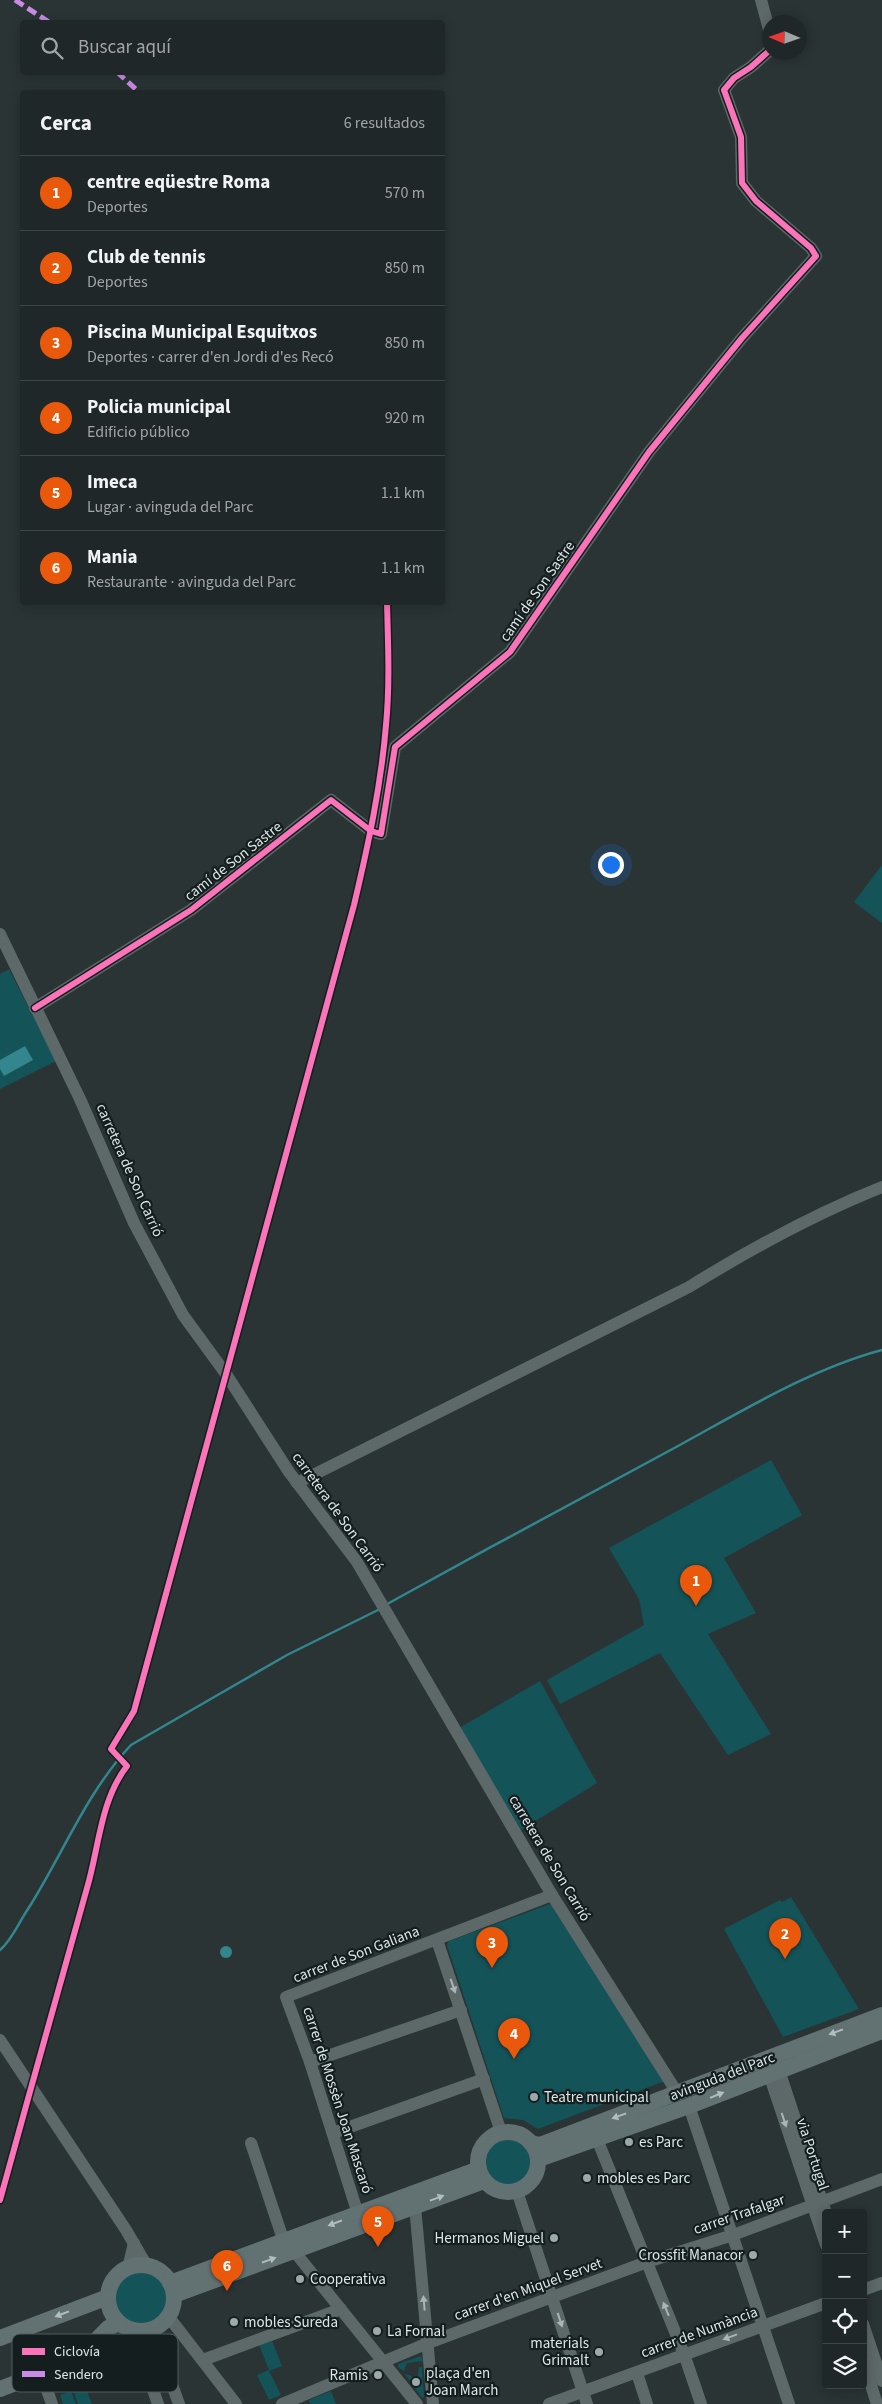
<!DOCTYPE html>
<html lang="es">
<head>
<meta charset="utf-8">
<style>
	body { margin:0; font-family:"Source Sans 3",sans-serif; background:#282f30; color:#f1f3f6 }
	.controls { position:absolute; right:15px; bottom:15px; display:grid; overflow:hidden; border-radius:5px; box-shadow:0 2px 12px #0003 }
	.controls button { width:45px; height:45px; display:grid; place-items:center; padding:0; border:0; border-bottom:1px solid #3d4445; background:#202728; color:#f1f3f6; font:25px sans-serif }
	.compass { position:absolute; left:762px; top:15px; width:45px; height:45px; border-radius:50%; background:#202728; box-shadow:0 2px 12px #0003; rotate:272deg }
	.you { position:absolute; left:610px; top:864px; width:18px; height:18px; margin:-12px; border:4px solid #fff; border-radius:50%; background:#1a73e8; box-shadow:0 0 0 8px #1a73e833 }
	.badge { display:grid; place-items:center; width:32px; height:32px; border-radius:50%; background:#ea580c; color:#fff; font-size:16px; font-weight:700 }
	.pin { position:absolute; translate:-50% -41px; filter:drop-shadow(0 1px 2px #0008) }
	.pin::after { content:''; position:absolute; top:26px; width:18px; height:15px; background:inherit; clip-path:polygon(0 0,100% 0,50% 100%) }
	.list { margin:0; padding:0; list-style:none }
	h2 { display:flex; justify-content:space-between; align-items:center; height:65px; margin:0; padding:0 20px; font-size:21px }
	h2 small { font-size:16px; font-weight:400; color:#a2a5a8 }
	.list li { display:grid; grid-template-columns:32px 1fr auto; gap:15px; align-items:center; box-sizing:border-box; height:75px; padding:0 20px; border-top:1px solid #3d4445 }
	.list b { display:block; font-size:19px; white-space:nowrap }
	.list p { margin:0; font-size:16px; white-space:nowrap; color:#a2a5a8 }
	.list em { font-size:16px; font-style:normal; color:#a2a5a8 }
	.icon { flex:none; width:28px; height:28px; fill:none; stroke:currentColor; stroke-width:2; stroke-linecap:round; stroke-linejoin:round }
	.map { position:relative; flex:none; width:882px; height:2404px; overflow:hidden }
	.search { position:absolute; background:#202728; box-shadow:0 2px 12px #0003; left:20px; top:20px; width:425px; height:55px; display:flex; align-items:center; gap:12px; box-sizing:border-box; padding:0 18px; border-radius:5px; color:#a2a5a8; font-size:19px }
	.panel { position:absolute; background:#202728; box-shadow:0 2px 12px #0003; left:20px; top:90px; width:425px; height:515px; border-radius:5px }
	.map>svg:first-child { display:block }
	.green { fill:#145358 }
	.water { fill:#33868d }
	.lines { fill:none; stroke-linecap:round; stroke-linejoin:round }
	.stream { stroke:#33868d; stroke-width:2.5 }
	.minor { stroke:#5d6869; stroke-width:12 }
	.major { stroke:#627172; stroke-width:16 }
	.quiet { stroke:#ca8be6; stroke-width:5; stroke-dasharray:10 5; stroke-linecap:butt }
	.cycleway-casing { stroke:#151e1f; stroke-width:9 }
	.cycleway { stroke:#fb73b8; stroke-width:6 }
	.oneway { fill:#a9b4b5 }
	.oneway2 { fill:#b1bdbe }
	.poi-dot { fill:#9da8a9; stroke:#151e1f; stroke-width:2 }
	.labels { text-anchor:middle; stroke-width:4.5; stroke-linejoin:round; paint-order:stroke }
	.street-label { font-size:15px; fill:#dbe6e7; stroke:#151e1f }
	.poi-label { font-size:15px; fill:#dbe6e7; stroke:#151e1f; text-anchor:start }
	.key { fill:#151e1f; stroke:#505a5b; stroke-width:1 }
	.key-label { font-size:14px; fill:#dbe6e7 }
</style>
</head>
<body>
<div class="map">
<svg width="882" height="2404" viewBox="0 0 882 2404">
	<rect width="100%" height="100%" fill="#2a3435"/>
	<g class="green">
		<polygon points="882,865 882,923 854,902"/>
		<polygon points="9,969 56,1061 0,1089 0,974"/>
		<polygon points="771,1460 802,1515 724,1558 756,1613 708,1634 771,1734 728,1755 660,1653 560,1704 547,1680 644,1625 639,1599 609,1548"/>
		<polygon points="540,1681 597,1783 521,1830 459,1728"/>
		<polygon points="791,1897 859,2009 783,2037 724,1929 780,1900 782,1902"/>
		<polygon points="553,1903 665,2081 538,2129 523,2120 504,2118 447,1945 449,1941"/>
		<circle cx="508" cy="2161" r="24"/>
		<circle cx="141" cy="2298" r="26"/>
		<polygon points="272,2341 282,2366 269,2371 281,2395 269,2400 257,2375 269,2370 259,2345"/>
		<polygon points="421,2356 423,2361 407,2363 404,2371 398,2367 398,2364"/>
		<polygon points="419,2367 422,2367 424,2397 422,2398 405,2374 412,2376 412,2381 417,2384"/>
		<polygon points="85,2386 92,2404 78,2404 73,2390"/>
		<polygon points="71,2391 76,2404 63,2404 60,2395"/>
		<polygon points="331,2391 336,2404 310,2404 309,2400"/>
	</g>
	<g class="water">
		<polygon points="25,1046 33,1060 4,1076 0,1069 0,1060"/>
		<circle cx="226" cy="1952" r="6"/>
	</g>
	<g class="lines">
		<g class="stream">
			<path d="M389,1603c96,-53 192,-105 289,-157 64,-35 133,-77 204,-96"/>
			<path d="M0,1950c12,-10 19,-28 28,-41 35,-55 58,-116 103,-164l156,-90 91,-45"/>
		</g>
		<g class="minor">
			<polyline points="761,0 770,33"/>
			<polyline points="0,934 80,1099 134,1223 183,1315 226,1374 289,1472 357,1562 552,1895 678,2094"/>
			<polyline points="35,1008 191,910 331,800 371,831 381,834 395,747 510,652 649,452 742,338 816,256 811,248 756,201 742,183 741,137 724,90 734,78 751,67 770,50"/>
			<path d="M297,1483l392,-196c63,-39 125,-73 193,-100"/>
			<polyline points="437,1940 501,2132"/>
			<polyline points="0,2040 126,2230 147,2266"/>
			<polyline points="310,2062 461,2010"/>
			<polyline points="779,2070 826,2213"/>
			<polyline points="769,2074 826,2245"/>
			<polyline points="689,2106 789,2404"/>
			<polyline points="333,2133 484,2079"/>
			<polyline points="597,2139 684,2354 701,2404"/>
			<polyline points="251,2143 284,2242"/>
			<polyline points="517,2191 587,2404"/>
			<polyline points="415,2206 433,2404"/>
			<polyline points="358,2214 310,2062 286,1997 552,1895"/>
			<polyline points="294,2251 417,2404"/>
			<polyline points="128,2268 134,2243"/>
			<polyline points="863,2290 882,2283"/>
			<polyline points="168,2316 236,2404"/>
			<polyline points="863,2324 882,2381"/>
			<polyline points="152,2329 179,2404"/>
			<polyline points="132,2330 158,2404"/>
			<polyline points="203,2360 341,2309"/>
			<polyline points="863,2360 877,2404"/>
			<polyline points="72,2369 135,2343"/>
			<polyline points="41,2373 52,2404"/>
			<polyline points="637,2373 647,2404"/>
			<polyline points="282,2404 428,2343 647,2262 733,2235 882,2179"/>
			<polyline points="549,2404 826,2303"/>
		</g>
		<g class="major">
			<circle cx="508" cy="2162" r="30"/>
			<polyline points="534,2144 540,2145 882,2015"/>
			<polyline points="539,2159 689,2106 882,2031"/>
			<circle cx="141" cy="2298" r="33"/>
			<polyline points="170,2283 479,2169"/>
			<polyline points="174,2295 484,2181"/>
			<polyline points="0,2338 108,2297"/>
			<polyline points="0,2389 78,2359 108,2328 119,2323"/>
		</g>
		<g class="quiet">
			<polyline points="15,0 49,22"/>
			<polyline points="117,72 139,92"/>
		</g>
		<defs>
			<g id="cycleway">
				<polyline points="35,1008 191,910 331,800 371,831 381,834 395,747 510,652 649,452 742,338 816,256 811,248 756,201 742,183 741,137 724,90 734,78 751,67 770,50"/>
				<path d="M0,2200c29,-104 57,-208 87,-312 12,-40 13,-87 40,-122l-16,-17 23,-38 220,-806c14,-59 27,-119 32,-180 4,-41 2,-82 1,-123"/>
			</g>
		</defs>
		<use href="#cycleway" class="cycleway-casing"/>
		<use href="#cycleway" class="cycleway"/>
	</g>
	<defs><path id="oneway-solid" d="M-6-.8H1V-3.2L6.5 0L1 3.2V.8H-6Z" transform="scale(1.25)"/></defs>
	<g class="oneway">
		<use href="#oneway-solid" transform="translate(453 1986) rotate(71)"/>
		<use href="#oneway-solid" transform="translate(784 2120) rotate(72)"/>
		<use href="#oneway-solid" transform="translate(424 2303) rotate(-95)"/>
		<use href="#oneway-solid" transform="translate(666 2309) rotate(-112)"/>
		<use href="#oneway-solid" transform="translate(560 2320) rotate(72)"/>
		<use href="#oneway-solid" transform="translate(730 2337) rotate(160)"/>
	</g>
	<g class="oneway2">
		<use href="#oneway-solid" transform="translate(836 2032) rotate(160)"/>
		<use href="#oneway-solid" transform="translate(717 2095) rotate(-22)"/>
		<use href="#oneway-solid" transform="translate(619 2116) rotate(160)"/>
		<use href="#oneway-solid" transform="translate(437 2198) rotate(-20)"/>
		<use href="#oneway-solid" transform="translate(335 2223) rotate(159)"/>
		<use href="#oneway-solid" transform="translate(269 2260) rotate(-20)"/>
		<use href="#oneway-solid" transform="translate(62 2314) rotate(159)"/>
	</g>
	<g class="poi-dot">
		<circle cx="534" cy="2097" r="5"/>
		<circle cx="629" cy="2142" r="5"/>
		<circle cx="587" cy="2178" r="5"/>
		<circle cx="554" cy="2238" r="5"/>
		<circle cx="753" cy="2255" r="5"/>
		<circle cx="300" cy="2279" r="5"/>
		<circle cx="234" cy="2322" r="5"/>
		<circle cx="377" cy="2331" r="5"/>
		<circle cx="599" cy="2352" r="5"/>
		<circle cx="378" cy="2375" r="5"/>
		<circle cx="416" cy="2382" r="5"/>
	</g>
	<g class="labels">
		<g class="street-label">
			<text transform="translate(537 591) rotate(-55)" y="5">camí de Son Sastre</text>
			<text transform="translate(233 861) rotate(-38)" y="5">camí de Son Sastre</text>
			<text transform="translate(130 1170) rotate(66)" y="5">carretera de Son Carrió</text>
			<text transform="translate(338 1512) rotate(54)" y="5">carretera de Son Carrió</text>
			<text transform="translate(550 1858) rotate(59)" y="5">carretera de Son Carrió</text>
			<text transform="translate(356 1954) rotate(-21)" y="5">carrer de Son Galiana</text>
			<text transform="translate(722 2076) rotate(-21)" y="5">avinguda del Parc</text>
			<text transform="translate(338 2100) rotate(72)" y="5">carrer de Mossèn Joan Mascaró</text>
			<text transform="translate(813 2154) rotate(72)" y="5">via Portugal</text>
			<text transform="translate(739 2214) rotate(-19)" y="5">carrer Trafalgar</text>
			<text transform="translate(528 2289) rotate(-20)" y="5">carrer d'en Miquel Servet</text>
			<text transform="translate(699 2332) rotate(-20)" y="5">carrer de Numància</text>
		</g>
		<g class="poi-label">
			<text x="544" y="2102">Teatre municipal</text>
			<text x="639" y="2147">es Parc</text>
			<text x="597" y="2183">mobles es Parc</text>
			<text x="544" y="2243" text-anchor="end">Hermanos Miguel</text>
			<text x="743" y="2260" text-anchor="end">Crossfit Manacor</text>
			<text x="310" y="2284">Cooperativa</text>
			<text x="244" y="2327">mobles Sureda</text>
			<text x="387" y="2336">La Fornal</text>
			<text x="589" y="2348" text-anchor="end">materials<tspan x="589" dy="17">Grimalt</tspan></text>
			<text x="426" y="2378">plaça d'en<tspan x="426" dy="17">Joan March</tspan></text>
			<text x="368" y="2380" text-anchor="end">Ramis</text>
		</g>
	</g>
	<rect x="12" y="2334" width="166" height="58" rx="8" class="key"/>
	<rect x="22" y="2348" width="23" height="7" fill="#fb73b8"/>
	<rect x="22" y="2371" width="23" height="6" fill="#ca8be6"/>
	<g class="key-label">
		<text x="54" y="2356">Ciclovía</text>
		<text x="54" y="2379">Sendero</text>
	</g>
</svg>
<div class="controls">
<button>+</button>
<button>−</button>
<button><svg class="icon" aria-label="locate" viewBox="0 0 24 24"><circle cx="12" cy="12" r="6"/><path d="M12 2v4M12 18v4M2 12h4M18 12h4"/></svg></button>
<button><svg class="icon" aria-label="layers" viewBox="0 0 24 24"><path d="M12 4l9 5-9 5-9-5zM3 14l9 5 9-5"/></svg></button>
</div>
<svg class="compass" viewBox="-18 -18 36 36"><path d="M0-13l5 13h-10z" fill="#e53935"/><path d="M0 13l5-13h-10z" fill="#a2a5a8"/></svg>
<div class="you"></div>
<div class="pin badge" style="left:696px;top:1606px">1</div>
<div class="pin badge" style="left:785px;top:1959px">2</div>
<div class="pin badge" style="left:492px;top:1968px">3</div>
<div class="pin badge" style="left:514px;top:2059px">4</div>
<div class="pin badge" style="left:378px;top:2247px">5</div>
<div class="pin badge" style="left:227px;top:2291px">6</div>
<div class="search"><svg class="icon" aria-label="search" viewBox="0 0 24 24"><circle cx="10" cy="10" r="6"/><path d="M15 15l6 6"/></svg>Buscar aquí</div>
<section class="panel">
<h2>Cerca<small>6 resultados</small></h2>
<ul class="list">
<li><span class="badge">1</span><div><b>centre eqüestre Roma</b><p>Deportes</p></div><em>570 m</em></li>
<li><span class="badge">2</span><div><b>Club de tennis</b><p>Deportes</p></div><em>850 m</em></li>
<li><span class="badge">3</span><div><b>Piscina Municipal Esquitxos</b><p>Deportes · carrer d'en Jordi d'es Recó</p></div><em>850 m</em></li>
<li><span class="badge">4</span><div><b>Policia municipal</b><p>Edificio público</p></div><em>920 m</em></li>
<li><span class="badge">5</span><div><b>Imeca</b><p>Lugar · avinguda del Parc</p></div><em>1.1 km</em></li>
<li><span class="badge">6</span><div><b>Mania</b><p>Restaurante · avinguda del Parc</p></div><em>1.1 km</em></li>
</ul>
</section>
</div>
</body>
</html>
